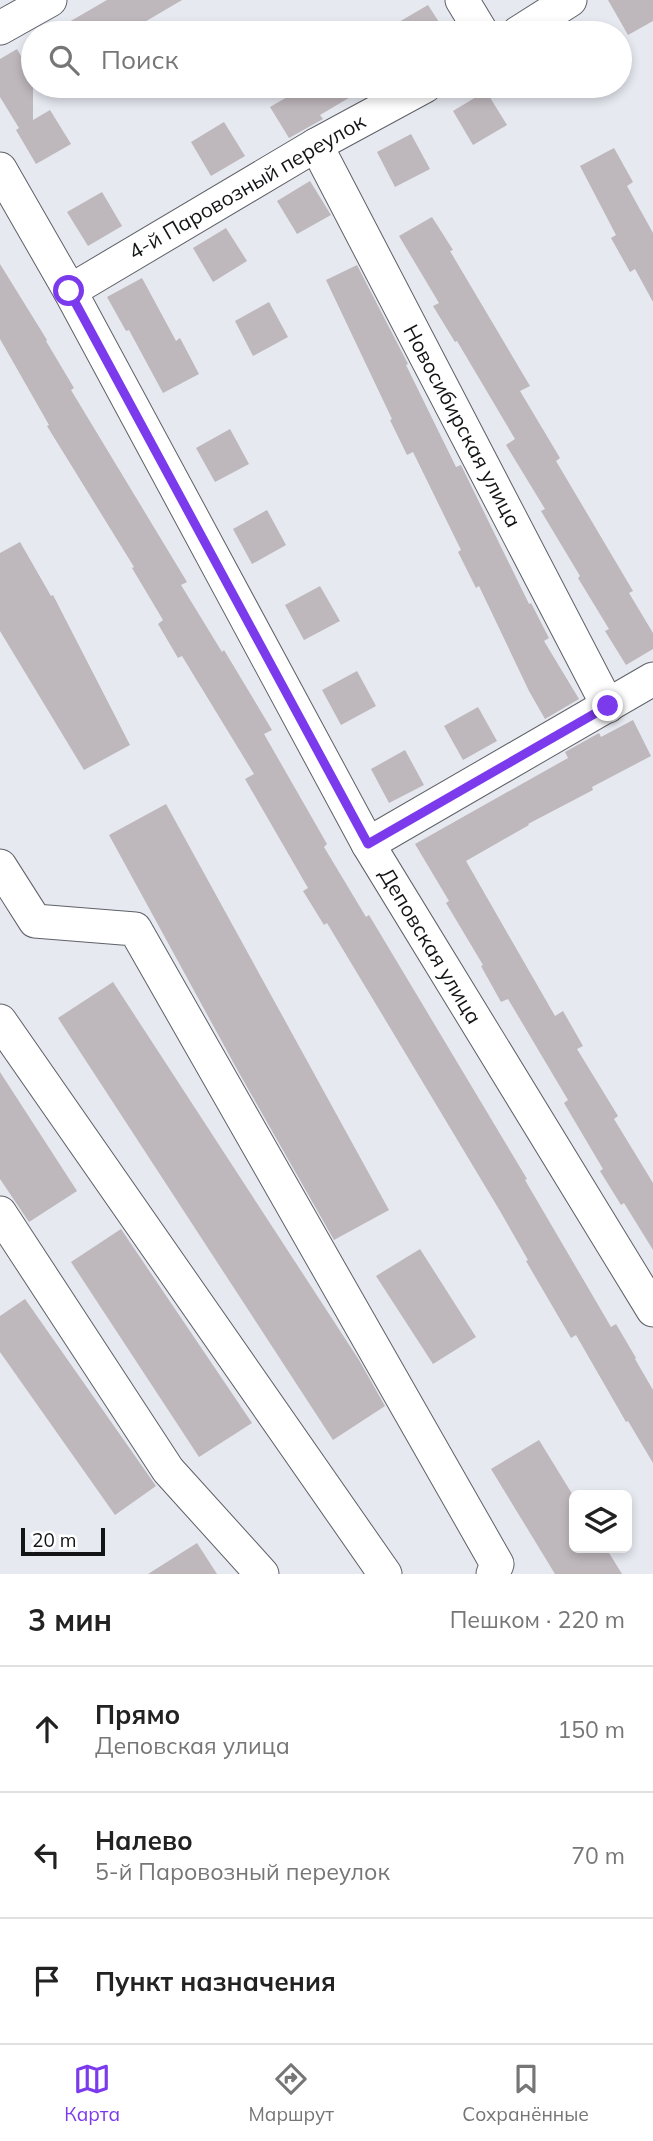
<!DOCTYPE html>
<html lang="ru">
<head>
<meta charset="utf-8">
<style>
	body { margin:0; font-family:Mulish,sans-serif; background:#f6f6f6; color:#222 }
	.controls { position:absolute; right:21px; bottom:21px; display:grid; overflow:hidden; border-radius:10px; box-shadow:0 4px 10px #0003 }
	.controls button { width:63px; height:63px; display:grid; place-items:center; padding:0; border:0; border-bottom:2px solid #e0e0e0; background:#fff; color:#222; font:35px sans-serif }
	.scale { position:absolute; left:21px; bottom:18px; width:84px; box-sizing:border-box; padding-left:7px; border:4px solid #131416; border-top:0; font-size:19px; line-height:24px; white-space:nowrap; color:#131416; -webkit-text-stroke:5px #fff; paint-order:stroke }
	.stop { position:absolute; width:21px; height:21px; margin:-16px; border:5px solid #7c3aed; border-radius:50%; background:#fff }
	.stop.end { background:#7c3aed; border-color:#fff; box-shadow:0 2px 7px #0008 }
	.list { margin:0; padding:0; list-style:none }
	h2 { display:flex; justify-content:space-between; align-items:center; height:91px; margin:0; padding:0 28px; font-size:30px }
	h2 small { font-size:23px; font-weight:400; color:#767676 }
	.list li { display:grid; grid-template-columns:46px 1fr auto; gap:21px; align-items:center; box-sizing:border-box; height:126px; padding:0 28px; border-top:2px solid #e0e0e0 }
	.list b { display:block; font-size:26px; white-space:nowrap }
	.list p { margin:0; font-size:23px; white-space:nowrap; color:#767676 }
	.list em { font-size:23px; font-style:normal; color:#767676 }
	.icon { flex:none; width:38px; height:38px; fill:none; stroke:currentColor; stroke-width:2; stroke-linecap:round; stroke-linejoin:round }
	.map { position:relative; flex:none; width:653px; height:1574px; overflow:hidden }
	.search { position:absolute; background:#fff; box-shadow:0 4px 10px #0003; left:21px; right:21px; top:21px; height:77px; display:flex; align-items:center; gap:18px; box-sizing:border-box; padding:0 24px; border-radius:38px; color:#767676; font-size:26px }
	.sheet { height:469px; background:#fff }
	nav { display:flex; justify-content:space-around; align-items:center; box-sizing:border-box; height:98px; border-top:2px solid #e0e0e0; background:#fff; font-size:19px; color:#767676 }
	nav a { display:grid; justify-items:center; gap:4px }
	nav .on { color:#7c3aed }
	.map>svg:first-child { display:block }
	.building { fill:#beb7bc }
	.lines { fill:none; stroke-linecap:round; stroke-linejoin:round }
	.minor-casing { stroke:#5e6167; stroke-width:35 }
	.minor { stroke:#fff; stroke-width:33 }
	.route { stroke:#7c3aed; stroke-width:9 }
	.labels { text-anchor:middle; stroke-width:6; stroke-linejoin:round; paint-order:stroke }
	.street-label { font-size:21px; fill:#131416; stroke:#fff }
</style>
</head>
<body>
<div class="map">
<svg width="653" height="1574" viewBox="0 0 653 1574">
	<rect width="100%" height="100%" fill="#e6e9f0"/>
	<g class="building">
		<polygon points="107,0 182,0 126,33 50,33"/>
		<polygon points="608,0 653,0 653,21 628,35"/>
		<polygon points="428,5 446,33 380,33"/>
		<polygon points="17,49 33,77 33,120 50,110 71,144 36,164 16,130 19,128 0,97 0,59"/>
		<polygon points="306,86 369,86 320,115 323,119 289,138 270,107"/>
		<polygon points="486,91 507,125 473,145 453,111"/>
		<polygon points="224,122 245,156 211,176 191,142"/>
		<polygon points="411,134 430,169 395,187 377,152"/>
		<polygon points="614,148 633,182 627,186 653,233 653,302 635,269 630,272 611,238 616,235 580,166"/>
		<polygon points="310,181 331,215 297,234 277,201"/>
		<polygon points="102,192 122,226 88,246 67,212"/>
		<polygon points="432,217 453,250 450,251 530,386 520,391 560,458 556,461 633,591 629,593 653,633 653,649 626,665 605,631 609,629 578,578 580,576 541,511 545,509 506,445 515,439 457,341 455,342 433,306 439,303 399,236"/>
		<polygon points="226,228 247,261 213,282 193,248"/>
		<polygon points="0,264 47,340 46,341 74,388 71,390 187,582 181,585 222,652 224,650 272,730 264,734 327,844 324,847 366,917 369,915 527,1179 525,1180 611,1327 616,1324 636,1358 635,1359 653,1390 653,1463 628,1421 626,1422 576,1335 571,1338 526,1261 528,1260 500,1211 386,1021 327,923 324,925 303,891 308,888 245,779 254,774 182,656 178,658 158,624 163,620 132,568 134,567 47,426 49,425 0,339"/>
		<polygon points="357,265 408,364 406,365 456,467 461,465 529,604 531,603 549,638 544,641 579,699 545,719 529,691 479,586 476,588 458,552 461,550 413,452 407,455 390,420 392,419 326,280"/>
		<polygon points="142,278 176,341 180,338 199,374 163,393 129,330 126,331 107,297"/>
		<polygon points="269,302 288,337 253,356 235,321"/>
		<polygon points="230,429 249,464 215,482 196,448"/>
		<polygon points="267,510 286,545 252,564 233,529"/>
		<polygon points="20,542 51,596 53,595 130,745 84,770 0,631 0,553"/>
		<polygon points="320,586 340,621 304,640 285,605"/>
		<polygon points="357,671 376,706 341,725 322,690"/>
		<polygon points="478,707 497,741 463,760 444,726"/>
		<polygon points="633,720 651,756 592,787 593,790 528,824 529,825 466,861 555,1016 563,1011 583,1046 577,1049 618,1116 614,1119 653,1183 653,1250 624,1203 621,1205 600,1171 603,1169 564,1103 568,1100 508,999 501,1002 481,966 483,965 446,903 449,901 415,844 568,758 565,752 599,733 601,737"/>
		<polygon points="405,750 424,785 389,803 371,769"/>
		<polygon points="166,804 389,1210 334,1240 238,1071 109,835"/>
		<polygon points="113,982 359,1360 385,1406 333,1440 58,1018"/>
		<polygon points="0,1072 77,1191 29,1222 0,1179"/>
		<polygon points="121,1229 252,1423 199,1457 71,1262"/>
		<polygon points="420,1249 476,1337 433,1364 376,1276"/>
		<polygon points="25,1299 156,1486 115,1515 0,1352 0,1316"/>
		<polygon points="539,1440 574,1497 574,1548 606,1548 622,1574 555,1574 491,1469"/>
		<polygon points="197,1543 217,1574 148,1574"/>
	</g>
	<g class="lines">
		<defs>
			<g id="minor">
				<polyline points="462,0 482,33"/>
				<polyline points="0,28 50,0"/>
				<polyline points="518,33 570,0"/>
				<polyline points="316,145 608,706"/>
				<polyline points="0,169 70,291 368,844 653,1310"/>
				<polyline points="70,291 316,145 425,86"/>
				<polyline points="368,844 653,679"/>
				<polyline points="0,866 35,921 135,929 497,1564 493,1574"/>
				<polyline points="0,1021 385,1574"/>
				<polyline points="0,1213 168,1470 262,1574"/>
			</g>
		</defs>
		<use href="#minor" class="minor-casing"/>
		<use href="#minor" class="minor"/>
	</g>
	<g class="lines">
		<polyline class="route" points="69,291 368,844 608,706"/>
	</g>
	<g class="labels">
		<g class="street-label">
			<text transform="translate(247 187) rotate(-30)" y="7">4-й Паровозный переулок</text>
			<text transform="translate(462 426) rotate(62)" y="7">Новосибирская улица</text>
			<text transform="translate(430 946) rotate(59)" y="7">Деповская улица</text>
		</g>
	</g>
</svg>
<div class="controls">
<button><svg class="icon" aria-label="layers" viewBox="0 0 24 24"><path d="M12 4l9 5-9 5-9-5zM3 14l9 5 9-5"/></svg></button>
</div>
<div class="scale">20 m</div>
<div class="stop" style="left:69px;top:291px"></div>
<div class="stop end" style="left:608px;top:706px"></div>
<div class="search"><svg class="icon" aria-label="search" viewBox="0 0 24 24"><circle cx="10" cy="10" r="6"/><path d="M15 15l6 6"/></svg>Поиск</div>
</div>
<section class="sheet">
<h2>3 мин<small>Пешком · 220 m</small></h2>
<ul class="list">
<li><svg class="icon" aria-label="ahead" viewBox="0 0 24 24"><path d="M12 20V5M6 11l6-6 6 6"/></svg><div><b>Прямо</b><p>Деповская улица</p></div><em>150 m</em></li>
<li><svg class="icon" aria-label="left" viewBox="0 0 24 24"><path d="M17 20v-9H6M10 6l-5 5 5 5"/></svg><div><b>Налево</b><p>5-й Паровозный переулок</p></div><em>70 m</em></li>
<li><svg class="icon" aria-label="arrive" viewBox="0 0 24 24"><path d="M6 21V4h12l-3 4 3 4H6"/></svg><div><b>Пункт назначения</b></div></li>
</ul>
</section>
<nav>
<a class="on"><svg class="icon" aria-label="map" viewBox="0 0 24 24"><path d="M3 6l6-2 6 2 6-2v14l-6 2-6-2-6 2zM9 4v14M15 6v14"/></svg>Карта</a>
<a><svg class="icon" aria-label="directions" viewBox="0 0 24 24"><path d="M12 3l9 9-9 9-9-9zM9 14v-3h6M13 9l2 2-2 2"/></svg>Маршрут</a>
<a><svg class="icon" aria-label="saved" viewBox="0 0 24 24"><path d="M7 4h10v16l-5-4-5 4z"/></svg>Сохранённые</a>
</nav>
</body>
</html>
